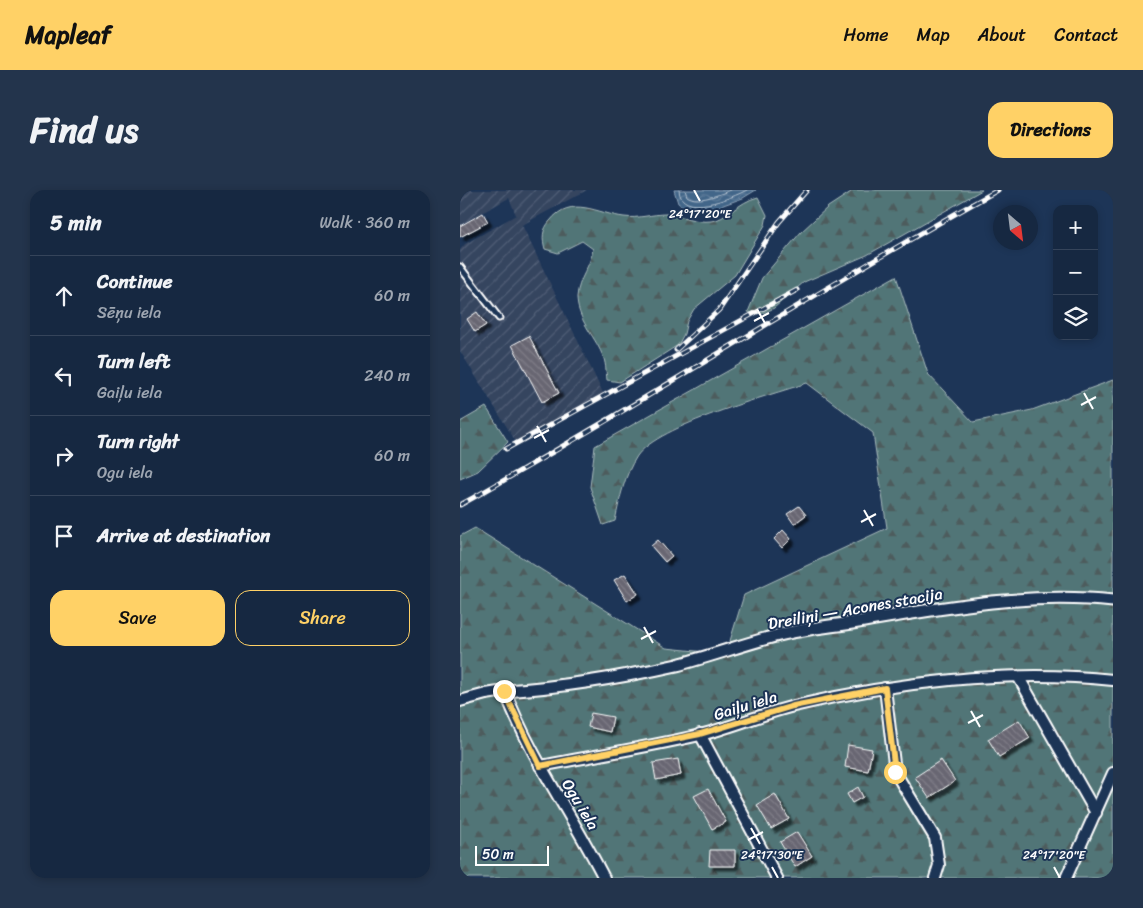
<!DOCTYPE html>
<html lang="en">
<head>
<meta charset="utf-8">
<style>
	body { margin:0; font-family:Sriracha,sans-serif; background:#23344c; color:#f1f3f6 }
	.controls { position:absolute; right:15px; top:15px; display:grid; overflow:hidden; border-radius:10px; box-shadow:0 2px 8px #0003 }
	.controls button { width:45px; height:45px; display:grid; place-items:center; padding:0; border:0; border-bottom:1px solid #35445a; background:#162841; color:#f1f3f6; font:25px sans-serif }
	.compass { position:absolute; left:533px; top:15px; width:45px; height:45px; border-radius:50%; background:#162841; box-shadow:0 2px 8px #0003; rotate:152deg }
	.scale { position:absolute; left:15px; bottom:12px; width:74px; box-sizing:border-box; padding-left:5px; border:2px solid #fff; border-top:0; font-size:14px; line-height:18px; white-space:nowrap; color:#fff; -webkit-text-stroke:4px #1d3557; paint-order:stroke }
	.stop { position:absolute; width:15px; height:15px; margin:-11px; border:4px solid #ffd166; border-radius:50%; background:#fff }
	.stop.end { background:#ffd166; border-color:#fff; box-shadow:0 1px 5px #0008 }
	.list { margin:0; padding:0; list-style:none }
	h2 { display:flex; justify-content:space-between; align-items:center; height:65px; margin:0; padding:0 20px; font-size:21px }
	h2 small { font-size:16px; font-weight:400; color:#9ea6b1 }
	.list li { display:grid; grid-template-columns:32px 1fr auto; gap:15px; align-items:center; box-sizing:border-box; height:80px; padding:0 20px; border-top:1px solid #35445a }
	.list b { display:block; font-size:19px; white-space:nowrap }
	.list p { margin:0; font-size:16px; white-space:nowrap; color:#9ea6b1 }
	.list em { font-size:16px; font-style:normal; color:#9ea6b1 }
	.actions { display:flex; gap:10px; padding:15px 20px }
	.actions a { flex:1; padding:11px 0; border:1px solid #ffd166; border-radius:15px; text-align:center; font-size:18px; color:#ffd166 }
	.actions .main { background:#ffd166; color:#111 }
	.icon { flex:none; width:28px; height:28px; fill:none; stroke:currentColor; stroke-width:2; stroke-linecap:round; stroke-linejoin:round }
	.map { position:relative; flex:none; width:653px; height:688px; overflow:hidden; border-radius:15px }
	header { display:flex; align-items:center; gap:30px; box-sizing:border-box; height:70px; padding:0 25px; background:#ffd166; color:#111 }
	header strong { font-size:24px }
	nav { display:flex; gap:28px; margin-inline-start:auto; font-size:18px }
	.intro { display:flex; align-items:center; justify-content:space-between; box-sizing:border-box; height:120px; padding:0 30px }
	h1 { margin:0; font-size:35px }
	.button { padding:12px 22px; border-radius:15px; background:#ffd166; color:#111; font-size:18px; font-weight:700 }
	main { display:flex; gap:30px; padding:0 30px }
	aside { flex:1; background:#162841; border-radius:15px; box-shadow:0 2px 8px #0003 }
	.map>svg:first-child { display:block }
	.industrial { fill:url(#industrial-furrows) }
	.forest { fill:url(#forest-firs); stroke:#a8babb }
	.water { fill:url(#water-waves); stroke:#8ea3b8 }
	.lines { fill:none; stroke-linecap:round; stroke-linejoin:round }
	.shore { stroke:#b4c2d0; stroke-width:1 }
	.building { fill:url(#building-back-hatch); stroke:#fff; filter:url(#shadow) }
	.service-casing { stroke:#fff; stroke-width:9 }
	.minor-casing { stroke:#fff; stroke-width:14 }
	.tertiary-casing { stroke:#fff; stroke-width:15 }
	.service { stroke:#1d3557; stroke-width:5 }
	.minor { stroke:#1d3557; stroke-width:10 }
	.tertiary { stroke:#1d3557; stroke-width:11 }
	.rail-casing { stroke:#fff; stroke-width:5 }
	.rail { stroke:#1d3557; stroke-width:3; stroke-dasharray:9; stroke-linecap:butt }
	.route { stroke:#ffd166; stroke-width:6 }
	.ticks { fill:none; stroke:#fff; stroke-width:2 }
	.labels { text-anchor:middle; stroke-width:4; stroke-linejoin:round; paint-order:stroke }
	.street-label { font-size:16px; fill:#fff; stroke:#1d3557 }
	.ticks-label { font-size:12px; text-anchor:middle; fill:#fff; stroke:#1d3557; stroke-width:4; stroke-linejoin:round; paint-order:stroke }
</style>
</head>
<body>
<header>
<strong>Mapleaf</strong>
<nav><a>Home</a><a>Map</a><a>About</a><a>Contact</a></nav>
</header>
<div class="intro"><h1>Find us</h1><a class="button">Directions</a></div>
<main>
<aside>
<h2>5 min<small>Walk · 360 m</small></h2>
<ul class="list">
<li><svg class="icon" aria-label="ahead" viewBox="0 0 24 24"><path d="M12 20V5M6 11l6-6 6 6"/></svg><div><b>Continue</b><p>Sēņu iela</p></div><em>60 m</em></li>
<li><svg class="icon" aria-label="left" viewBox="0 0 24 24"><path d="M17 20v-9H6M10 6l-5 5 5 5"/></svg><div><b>Turn left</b><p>Gaiļu iela</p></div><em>240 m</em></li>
<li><svg class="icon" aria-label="right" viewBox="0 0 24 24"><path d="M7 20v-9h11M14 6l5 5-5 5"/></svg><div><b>Turn right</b><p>Ogu iela</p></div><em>60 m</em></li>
<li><svg class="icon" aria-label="arrive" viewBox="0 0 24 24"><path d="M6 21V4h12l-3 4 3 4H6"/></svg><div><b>Arrive at destination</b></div></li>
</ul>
<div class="actions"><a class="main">Save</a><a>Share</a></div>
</aside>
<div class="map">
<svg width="653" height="688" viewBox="0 0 653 688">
	<defs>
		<pattern id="industrial-furrows" width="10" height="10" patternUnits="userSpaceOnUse" patternTransform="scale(1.25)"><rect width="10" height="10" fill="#34445f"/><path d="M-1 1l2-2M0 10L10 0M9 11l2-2" fill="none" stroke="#526077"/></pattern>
		<pattern id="forest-firs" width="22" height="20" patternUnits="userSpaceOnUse" patternTransform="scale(1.25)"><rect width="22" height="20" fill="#517577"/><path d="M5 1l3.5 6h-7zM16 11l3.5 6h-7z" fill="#4e5c5d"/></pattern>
		<pattern id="water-waves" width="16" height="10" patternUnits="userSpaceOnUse" patternTransform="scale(1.25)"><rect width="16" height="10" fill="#436689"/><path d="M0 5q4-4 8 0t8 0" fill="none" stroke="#5f7d9b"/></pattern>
		<pattern id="building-back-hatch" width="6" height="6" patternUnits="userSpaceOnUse" patternTransform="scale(1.25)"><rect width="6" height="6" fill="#686672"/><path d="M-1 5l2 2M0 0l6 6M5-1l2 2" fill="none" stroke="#7f7d87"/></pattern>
		<filter id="shadow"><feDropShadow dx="4" dy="4" stdDeviation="1" flood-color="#0009"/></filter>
	</defs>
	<rect width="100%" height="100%" fill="#1d3557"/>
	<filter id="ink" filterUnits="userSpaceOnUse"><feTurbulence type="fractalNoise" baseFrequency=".02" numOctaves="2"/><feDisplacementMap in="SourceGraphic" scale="10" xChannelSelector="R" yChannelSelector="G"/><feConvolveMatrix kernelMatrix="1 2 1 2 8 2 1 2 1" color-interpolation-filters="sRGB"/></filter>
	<g filter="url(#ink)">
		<polygon class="industrial" points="0,0 127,0 62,35 143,203 56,252 0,161 0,60 5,54 56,25 49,8 0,35"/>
		<g class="forest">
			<polygon points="394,0 522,0 407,65 344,92 314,118 302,124 288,122 302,88 341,42 368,17"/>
			<path d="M298,7l9,18 -2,10 -30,50 -41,34 -7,12 -3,13 -6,11 -58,37 -13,-2c-1,-8 -1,-19 -5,-26 -8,-19 -25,-35 -25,-57 1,-18 14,-31 16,-48l-11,-8 -24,12 -13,-4c-3,-11 -3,-19 5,-28 21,-27 48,-7 74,-4 14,2 28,-3 42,-3 16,1 29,9 45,7 15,-1 27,-19 47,-24z"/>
			<path d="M436,86l32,98 45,48 59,-12 81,-30v498h-653v-342l15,-8 191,120 60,6 18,-59 143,-67 -14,-95 -66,-50c-39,13 -148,42 -170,73 -13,20 -17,42 -22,65l-12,4 -13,-38 5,-41z"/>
			<polygon points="26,217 48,252 18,281 0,289 0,232"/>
		</g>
		<polygon class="water" points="214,0 296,0 283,8 252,19 227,20 218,13"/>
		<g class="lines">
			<g class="shore">
				<path d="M219,0c1,29 53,8 68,0"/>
				<path d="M225,0l2,6c11,8 33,-2 44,-6"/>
			</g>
		</g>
		<g class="building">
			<polygon points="23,23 28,32 0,47 0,36"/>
			<polygon points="17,122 26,135 15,142 7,129"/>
			<polygon points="69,146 99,203 82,212 52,155"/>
			<polygon points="339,316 346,325 334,334 327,324"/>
			<polygon points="323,340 331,349 322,358 314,349"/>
			<polygon points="198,350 212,366 205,372 191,356"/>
			<polygon points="165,384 178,404 167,411 154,390"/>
			<polygon points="131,523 153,527 150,542 128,537"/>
			<polygon points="559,530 570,548 539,567 528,549"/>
			<polygon points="388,555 412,559 408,581 385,577"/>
			<polygon points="218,569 221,585 196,590 193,573"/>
			<polygon points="481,570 495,591 469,608 455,587"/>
			<polygon points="398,597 403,607 392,613 387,604"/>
			<polygon points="248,599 266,632 252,639 234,606"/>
			<polygon points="315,604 329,629 311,639 297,615"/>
			<polygon points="337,642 352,666 335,677 320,652"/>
			<polygon points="250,660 275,660 275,676 249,676"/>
		</g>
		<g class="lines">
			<defs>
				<polyline id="service" points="0,77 39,128"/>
				<g id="minor">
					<polyline points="559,488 636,623"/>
					<polyline points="425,498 435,582 475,648 479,675 475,688"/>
					<path d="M0,511l26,-7 19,-3c25,66 67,124 99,187"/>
					<polyline points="240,544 317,688"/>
					<path d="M80,576c53,-10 108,-19 160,-31 32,-8 62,-21 94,-29 100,-24 216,-37 319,-26"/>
					<polyline points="606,688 653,583"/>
				</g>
				<path id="tertiary" d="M45,501c58,-4 114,-13 172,-26 34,-9 67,-21 102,-30 27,-7 57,-9 85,-14 82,-14 166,-29 249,-20"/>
			</defs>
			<use href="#service" class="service-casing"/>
			<use href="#minor" class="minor-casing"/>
			<use href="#tertiary" class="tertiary-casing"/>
			<use href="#service" class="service"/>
			<use href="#minor" class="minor"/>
			<use href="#tertiary" class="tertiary"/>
			<defs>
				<g id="rail">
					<polyline points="216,160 259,120 319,32 347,0"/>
					<polyline points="46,259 337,100"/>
					<path d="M0,315c182,-101 356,-215 538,-315"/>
				</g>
			</defs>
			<use href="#rail" class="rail-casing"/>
			<use href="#rail" class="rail"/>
		</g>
	</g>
	<g class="lines" filter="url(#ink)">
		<polyline class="route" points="44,501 80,576 240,544 333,516 425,498 435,582"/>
	</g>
	<path class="ticks" d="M234,0l6,11M297,119l9,16M294,131l15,-8M624,203l9,16M621,215l15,-8M77,236l9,16M74,248l15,-8M404,320l9,16M401,332l15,-8M184,437l9,16M181,449l15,-8M511,521l9,16M508,533l15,-8M291,638l9,16M288,650l15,-8M312,677l6,11M594,677l6,11"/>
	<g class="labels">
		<g class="street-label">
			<text transform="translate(395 418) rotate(-10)" y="6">Dreiliņi — Acones stacija</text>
			<text transform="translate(285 515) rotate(-17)" y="6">Gaiļu iela</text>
			<text transform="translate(121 614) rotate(59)" y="6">Ogu iela</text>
		</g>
	</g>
	<g class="ticks-label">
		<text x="240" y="28">24°17'20"E</text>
		<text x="312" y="669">24°17'30"E</text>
		<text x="594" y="669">24°17'20"E</text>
	</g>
</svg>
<div class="controls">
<button>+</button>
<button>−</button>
<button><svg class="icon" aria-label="layers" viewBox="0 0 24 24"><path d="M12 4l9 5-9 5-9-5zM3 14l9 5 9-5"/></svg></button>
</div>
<svg class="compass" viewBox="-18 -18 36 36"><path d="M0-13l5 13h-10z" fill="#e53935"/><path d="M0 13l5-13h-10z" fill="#9ea6b1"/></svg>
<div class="scale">50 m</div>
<div class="stop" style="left:435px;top:582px"></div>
<div class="stop end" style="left:44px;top:501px"></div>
</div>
</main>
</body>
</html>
